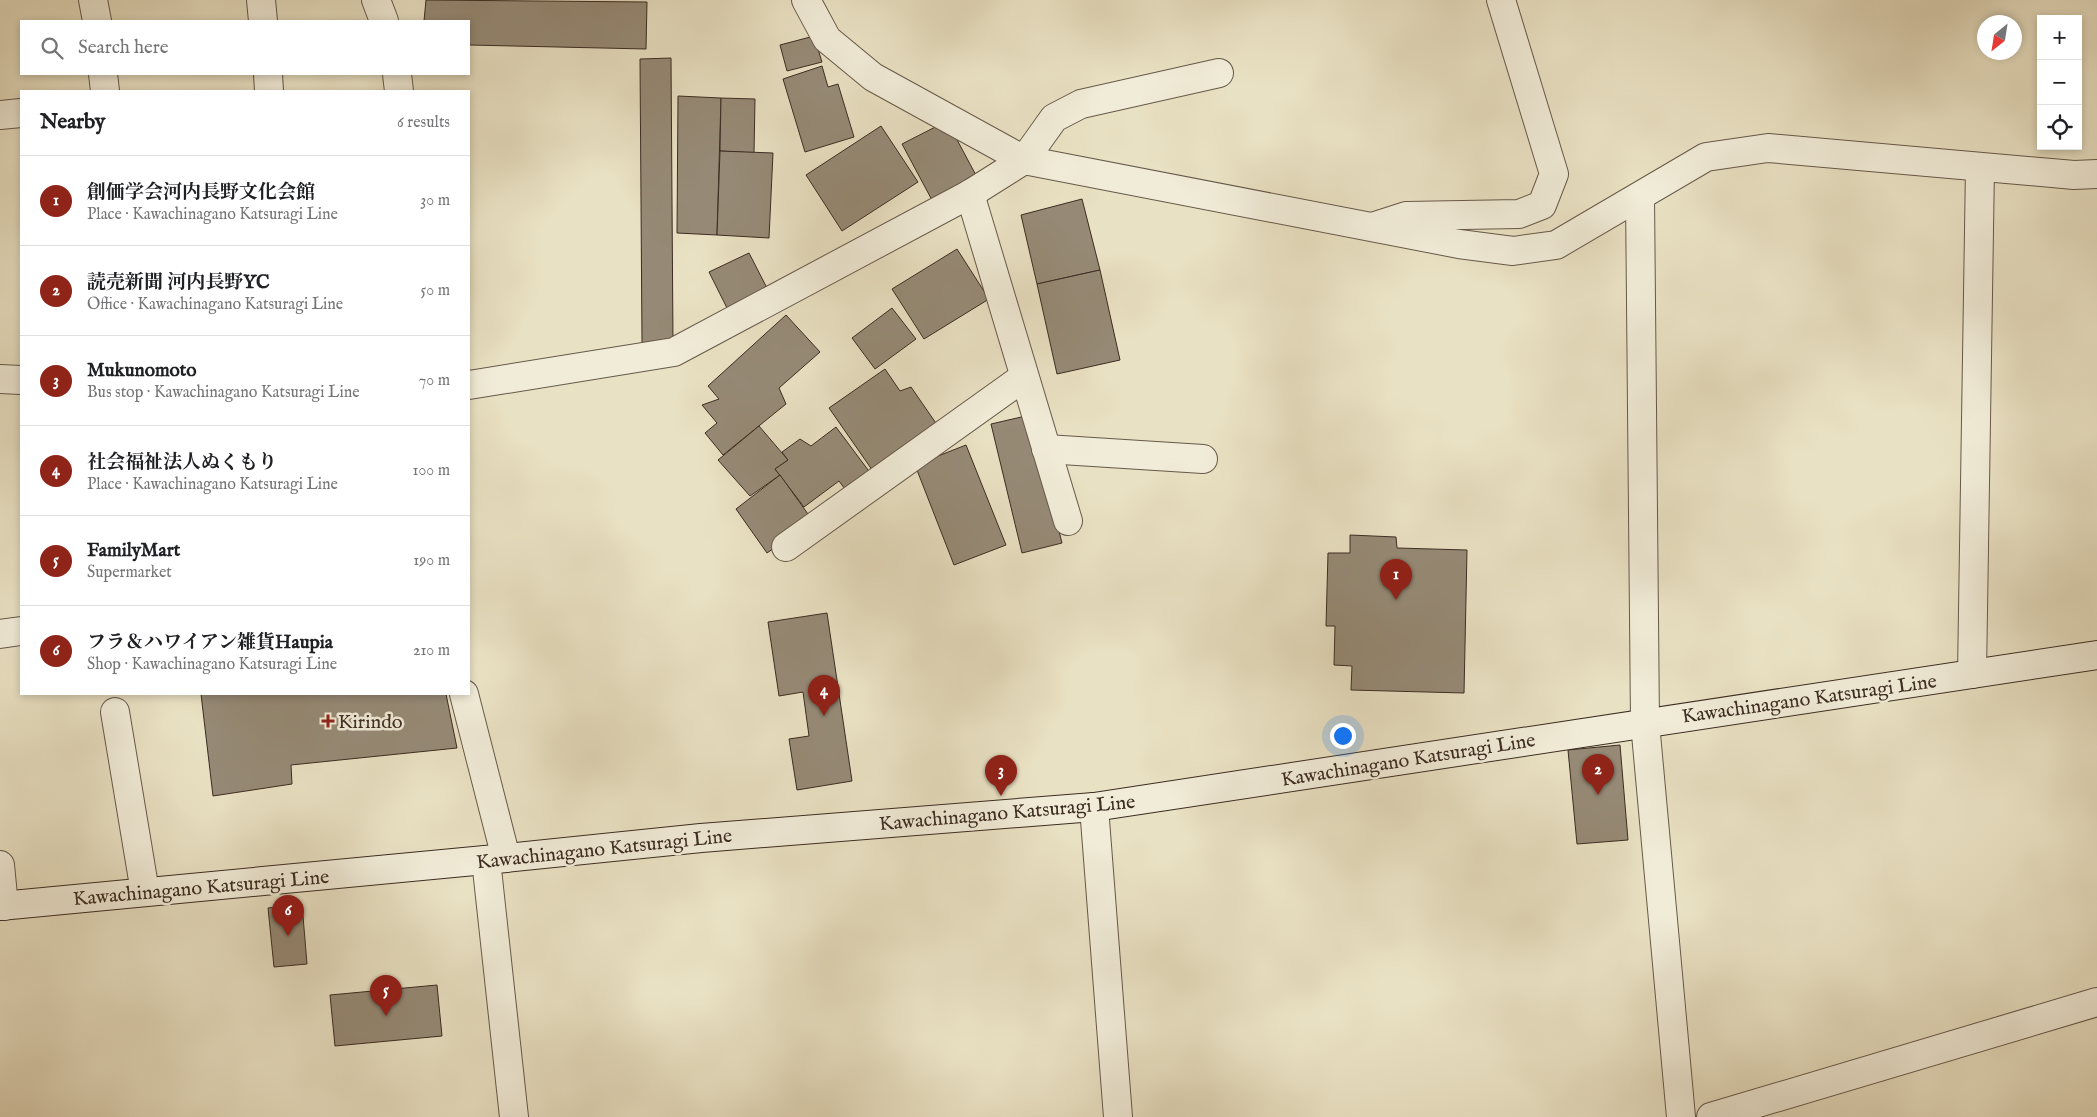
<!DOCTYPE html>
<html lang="en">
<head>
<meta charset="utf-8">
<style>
	body { margin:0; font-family:"IM FELL English","Noto Serif JP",serif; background:#f6f6f6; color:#202124 }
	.controls { position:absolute; right:15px; top:15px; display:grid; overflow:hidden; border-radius:0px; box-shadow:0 2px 8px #0003 }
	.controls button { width:45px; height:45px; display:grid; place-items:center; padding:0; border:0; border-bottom:1px solid #e0e0e0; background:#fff; color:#202124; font:25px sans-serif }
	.compass { position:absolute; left:1977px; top:15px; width:45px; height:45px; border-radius:50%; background:#fff; box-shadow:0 2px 8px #0003; rotate:210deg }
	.you { position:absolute; left:1342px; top:735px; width:18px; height:18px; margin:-12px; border:4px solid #fff; border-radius:50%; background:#1a73e8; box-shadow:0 0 0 8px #1a73e833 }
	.badge { display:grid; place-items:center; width:32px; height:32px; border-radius:50%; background:#8f2418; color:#fff; font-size:16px; font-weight:700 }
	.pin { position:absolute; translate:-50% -41px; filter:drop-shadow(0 1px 2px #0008) }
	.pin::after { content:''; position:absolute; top:26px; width:18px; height:15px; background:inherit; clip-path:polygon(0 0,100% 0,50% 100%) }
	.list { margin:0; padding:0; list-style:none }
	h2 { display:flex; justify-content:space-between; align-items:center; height:65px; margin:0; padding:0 20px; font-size:21px }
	h2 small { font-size:16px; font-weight:400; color:#757577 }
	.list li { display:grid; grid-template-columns:32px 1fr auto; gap:15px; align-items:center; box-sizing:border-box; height:90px; padding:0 20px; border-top:1px solid #e0e0e0 }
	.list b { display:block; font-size:19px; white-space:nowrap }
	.list p { margin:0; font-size:16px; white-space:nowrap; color:#757577 }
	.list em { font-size:16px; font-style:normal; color:#757577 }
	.icon { flex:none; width:28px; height:28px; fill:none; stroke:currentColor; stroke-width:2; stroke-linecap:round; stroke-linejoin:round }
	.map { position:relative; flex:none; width:2097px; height:1117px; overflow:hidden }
	.search { position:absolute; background:#fff; box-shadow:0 2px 8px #0003; left:20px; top:20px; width:450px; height:55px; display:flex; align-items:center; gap:12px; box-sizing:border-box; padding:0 18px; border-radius:0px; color:#757577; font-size:19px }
	.panel { position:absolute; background:#fff; box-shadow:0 2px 8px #0003; left:20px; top:90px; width:450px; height:605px; border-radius:0px }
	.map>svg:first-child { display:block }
	.building { fill:#968a76; stroke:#3c2c22 }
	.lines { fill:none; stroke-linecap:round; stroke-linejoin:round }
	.street-casing { stroke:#67594a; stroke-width:30 }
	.secondary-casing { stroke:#3c2c22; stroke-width:30 }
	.street { stroke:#f1ecd8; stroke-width:28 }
	.secondary { stroke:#f1ecd8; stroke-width:28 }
	.poi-dot { fill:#8f2418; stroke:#f1ecd8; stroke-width:2 }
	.labels { text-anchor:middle; stroke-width:5; stroke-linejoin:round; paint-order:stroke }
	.street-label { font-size:20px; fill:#3c2c22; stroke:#f1ecd8 }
	.poi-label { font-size:20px; fill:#3c2c22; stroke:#f1ecd8; text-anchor:start }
</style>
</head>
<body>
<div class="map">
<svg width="2097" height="1117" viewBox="0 0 2097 1117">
	<rect width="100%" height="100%" fill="#e9e1c3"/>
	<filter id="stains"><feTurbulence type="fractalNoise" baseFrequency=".004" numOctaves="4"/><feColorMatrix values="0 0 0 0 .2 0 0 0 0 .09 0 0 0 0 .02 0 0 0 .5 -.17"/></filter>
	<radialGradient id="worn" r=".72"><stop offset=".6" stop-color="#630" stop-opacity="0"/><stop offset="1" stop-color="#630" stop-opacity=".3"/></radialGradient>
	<g class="building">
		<polygon points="426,0 647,2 646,49 469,45 469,21 424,21"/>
		<polygon points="814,36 822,62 787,71 780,45"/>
		<polygon points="671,58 673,343 642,343 640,59"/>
		<polygon points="822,66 828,87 838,84 854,137 805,152 783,79"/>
		<polygon points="678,96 721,98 717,235 677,233"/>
		<polygon points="721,98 755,99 754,153 720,151"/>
		<polygon points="947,121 978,179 933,202 902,144"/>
		<polygon points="881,126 918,182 842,231 806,175"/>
		<polygon points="720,151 773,153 769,238 717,235"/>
		<polygon points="1082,199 1100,270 1037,284 1021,215"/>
		<polygon points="957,249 989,299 924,339 892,289"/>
		<polygon points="749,253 768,290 728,310 709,272"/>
		<polygon points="1100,270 1120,360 1057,374 1037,284"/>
		<polygon points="892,308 916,339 875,369 852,338"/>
		<polygon points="786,315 820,352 779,388 786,404 723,455 705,433 717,423 702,405 719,399 708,386"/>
		<polygon points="885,369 900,391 911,387 940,429 875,474 829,408"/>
		<polygon points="1030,415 1062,543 1022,553 991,424"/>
		<polygon points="759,426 788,460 775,469 780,475 750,496 718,460"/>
		<polygon points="836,427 874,478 850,496 839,481 804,507 775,469 788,460 782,452 800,439 811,446"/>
		<polygon points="966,445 1006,545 954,565 915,465"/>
		<polygon points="780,475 813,521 767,553 736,509"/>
		<polygon points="1350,535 1396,537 1397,548 1467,550 1464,693 1351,690 1352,666 1334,665 1335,626 1326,626 1328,553 1350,553"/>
		<polygon points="827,613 852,781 797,790 789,739 809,736 803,692 779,696 768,622"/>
		<polygon points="201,694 446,694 457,748 291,765 292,784 213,796"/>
		<polygon points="1620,745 1628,840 1577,844 1568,750"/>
		<polygon points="302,904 307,964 274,967 268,908"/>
		<polygon points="437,985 442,1036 335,1046 330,995"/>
	</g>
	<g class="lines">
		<defs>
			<g id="street">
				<polyline points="93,0 97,21"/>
				<polyline points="261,0 263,21"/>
				<polyline points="376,0 384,21"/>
				<polyline points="806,0 827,39 873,77 1024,160 1054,118 1081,104 1219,73"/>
				<polyline points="103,74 105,91"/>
				<polyline points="268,74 269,91"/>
				<polyline points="397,74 399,91"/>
				<polyline points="0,115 21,113"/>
				<polyline points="970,194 1068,521"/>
				<polyline points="1640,197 1645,723 1681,1117"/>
				<polyline points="1375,226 1406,216 1519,214 1542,205 1554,174 1501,0"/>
				<polyline points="0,379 21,380"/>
				<polyline points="469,385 674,352 970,194 1024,160 1459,244 1513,251 1556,245 1706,157 1768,148 2074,175 2097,174"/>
				<polyline points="1046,449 1203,459"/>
				<polyline points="786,547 1024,377"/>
				<polyline points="0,634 21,631"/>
				<polyline points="1972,674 1980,167"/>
				<polyline points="464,694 506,858"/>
				<polyline points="115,712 145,892"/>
				<polyline points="1094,807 1118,1117"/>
				<polyline points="486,860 514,1117"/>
				<polyline points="0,865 4,906"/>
				<polyline points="1711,1117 2097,1002"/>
			</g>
			<polyline id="secondary" points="0,906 506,858 701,838 1094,807 2097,655"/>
		</defs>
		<use href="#street" class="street-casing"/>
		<use href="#secondary" class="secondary-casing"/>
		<use href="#street" class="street"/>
		<use href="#secondary" class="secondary"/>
	</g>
	<path class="poi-dot" d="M325.5 713.5h5v5h5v5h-5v5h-5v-5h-5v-5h5z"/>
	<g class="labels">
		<g class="street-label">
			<text transform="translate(1809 698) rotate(-8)" y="7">Kawachinagano Katsuragi Line</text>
			<text transform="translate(1408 759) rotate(-9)" y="7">Kawachinagano Katsuragi Line</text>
			<text transform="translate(1007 812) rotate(-5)" y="7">Kawachinagano Katsuragi Line</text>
			<text transform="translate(604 848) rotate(-6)" y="7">Kawachinagano Katsuragi Line</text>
			<text transform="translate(201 887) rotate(-5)" y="7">Kawachinagano Katsuragi Line</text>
		</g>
		<g class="poi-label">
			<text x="338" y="728">Kirindo</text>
		</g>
	</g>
	<rect width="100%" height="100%" filter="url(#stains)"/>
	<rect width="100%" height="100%" fill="url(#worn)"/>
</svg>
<div class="controls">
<button>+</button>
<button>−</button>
<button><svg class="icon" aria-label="locate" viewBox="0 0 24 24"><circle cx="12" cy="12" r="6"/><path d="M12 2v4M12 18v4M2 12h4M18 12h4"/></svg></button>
</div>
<svg class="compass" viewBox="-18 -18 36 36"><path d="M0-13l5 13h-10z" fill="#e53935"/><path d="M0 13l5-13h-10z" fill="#757577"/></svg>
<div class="you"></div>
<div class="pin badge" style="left:1396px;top:600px">1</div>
<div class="pin badge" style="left:1598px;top:795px">2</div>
<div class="pin badge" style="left:1001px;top:796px">3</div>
<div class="pin badge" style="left:824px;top:716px">4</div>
<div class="pin badge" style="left:386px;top:1016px">5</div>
<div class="pin badge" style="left:288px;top:936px">6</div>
<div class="search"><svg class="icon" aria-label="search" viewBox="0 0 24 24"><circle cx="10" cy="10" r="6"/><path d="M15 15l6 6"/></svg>Search here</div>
<section class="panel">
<h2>Nearby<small>6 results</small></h2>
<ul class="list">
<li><span class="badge">1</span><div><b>創価学会河内長野文化会館</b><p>Place · Kawachinagano Katsuragi Line</p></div><em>30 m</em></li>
<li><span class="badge">2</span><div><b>読売新聞 河内長野YC</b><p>Office · Kawachinagano Katsuragi Line</p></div><em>50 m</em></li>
<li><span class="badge">3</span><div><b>Mukunomoto</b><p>Bus stop · Kawachinagano Katsuragi Line</p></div><em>70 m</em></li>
<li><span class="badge">4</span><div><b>社会福祉法人ぬくもり</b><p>Place · Kawachinagano Katsuragi Line</p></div><em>100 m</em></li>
<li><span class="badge">5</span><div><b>FamilyMart</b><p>Supermarket</p></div><em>190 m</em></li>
<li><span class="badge">6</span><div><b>フラ＆ハワイアン雑貨Haupia</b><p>Shop · Kawachinagano Katsuragi Line</p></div><em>210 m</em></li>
</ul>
</section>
</div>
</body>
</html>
